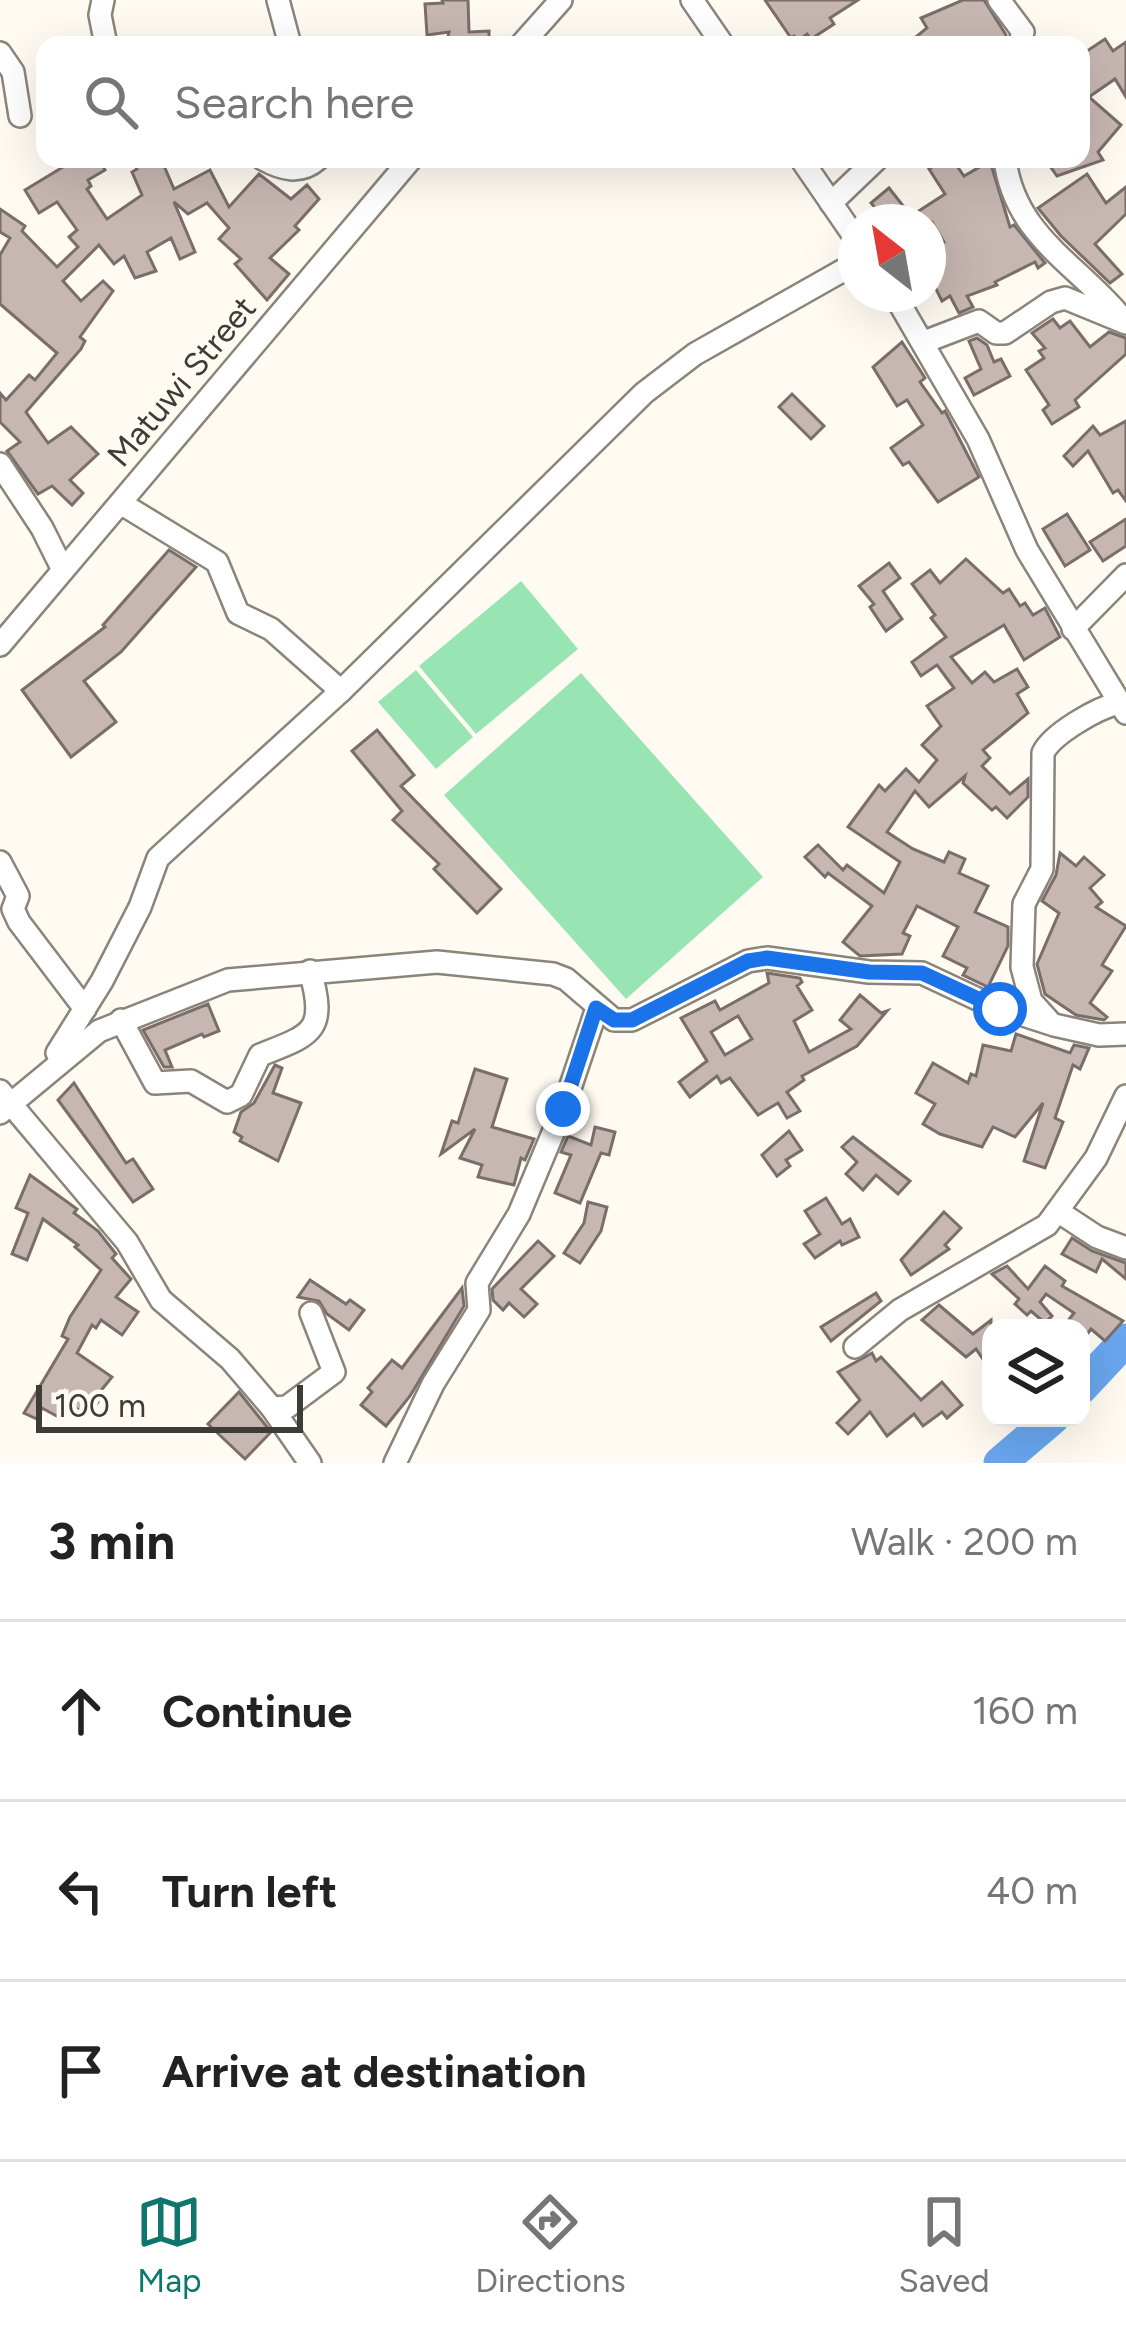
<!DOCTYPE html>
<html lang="en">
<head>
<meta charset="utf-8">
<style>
	body { margin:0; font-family:Figtree,sans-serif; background:#f6f6f6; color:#222 }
	.controls { position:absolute; right:36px; bottom:36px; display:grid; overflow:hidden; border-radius:24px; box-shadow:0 12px 48px #0002 }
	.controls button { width:108px; height:108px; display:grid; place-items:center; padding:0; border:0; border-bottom:3px solid #e0e0e0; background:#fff; color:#222; font:60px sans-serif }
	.compass { position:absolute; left:838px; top:204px; width:108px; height:108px; border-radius:50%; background:#fff; box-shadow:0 12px 48px #0002; rotate:329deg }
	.scale { position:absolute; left:36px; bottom:30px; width:267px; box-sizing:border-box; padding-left:12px; border:6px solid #3e3c36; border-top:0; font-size:33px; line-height:42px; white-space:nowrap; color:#3e3c36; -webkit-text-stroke:9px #fffbf3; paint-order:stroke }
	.stop { position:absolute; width:36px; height:36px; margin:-27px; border:9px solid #1a73e8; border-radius:50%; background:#fff }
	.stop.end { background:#1a73e8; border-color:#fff; box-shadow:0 3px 12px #0008 }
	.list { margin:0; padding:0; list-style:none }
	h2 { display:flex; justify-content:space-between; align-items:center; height:156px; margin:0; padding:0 48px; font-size:51px }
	h2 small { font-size:39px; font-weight:400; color:#767676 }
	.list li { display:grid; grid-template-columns:78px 1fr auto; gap:36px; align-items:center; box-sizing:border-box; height:180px; padding:0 48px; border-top:3px solid #e0e0e0 }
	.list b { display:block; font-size:45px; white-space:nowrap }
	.list em { font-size:39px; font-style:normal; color:#767676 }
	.icon { flex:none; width:66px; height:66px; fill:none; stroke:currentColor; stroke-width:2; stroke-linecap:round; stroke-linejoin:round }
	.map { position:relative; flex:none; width:1126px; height:1463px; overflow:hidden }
	.search { position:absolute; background:#fff; box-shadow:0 12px 48px #0002; left:36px; right:36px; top:36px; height:132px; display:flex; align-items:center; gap:30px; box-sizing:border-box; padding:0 42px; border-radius:24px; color:#767676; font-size:45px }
	.sheet { height:696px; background:#fff }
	nav { display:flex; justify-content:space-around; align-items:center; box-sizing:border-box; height:168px; border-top:3px solid #e0e0e0; background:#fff; font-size:33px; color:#767676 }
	nav a { display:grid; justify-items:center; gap:6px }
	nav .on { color:#0f766e }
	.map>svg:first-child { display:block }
	.green { fill:#99e4b3 }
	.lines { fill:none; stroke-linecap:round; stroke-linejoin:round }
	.river { stroke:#69a6ef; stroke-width:33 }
	.building { fill:#c7b7b2; stroke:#7b6d69; stroke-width:3; fill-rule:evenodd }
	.street-casing { stroke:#8b8579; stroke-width:26 }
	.street { stroke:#fff; stroke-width:21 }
	.route { stroke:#1a73e8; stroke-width:15 }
	.labels { text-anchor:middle; stroke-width:12; stroke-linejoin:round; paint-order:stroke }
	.street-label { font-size:33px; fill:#3e3c36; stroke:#fffbf3 }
</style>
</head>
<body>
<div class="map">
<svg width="1126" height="1463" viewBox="0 0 1126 1463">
	<rect width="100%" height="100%" fill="#fffbf3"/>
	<g class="green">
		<polygon points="521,581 578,649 476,734 419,666"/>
		<polygon points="416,670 473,737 436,769 378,702"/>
		<polygon points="581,673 763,877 626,999 444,795"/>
	</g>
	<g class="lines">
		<g class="river">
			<polyline points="1081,1388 1126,1340"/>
			<polyline points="1000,1463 1053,1418"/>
		</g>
	</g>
	<g class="building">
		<polygon points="442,0 468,0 469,32 489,31 489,45 446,45 449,32 427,35 425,4 443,3"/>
		<polygon points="765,0 858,0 830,18 834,24 811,39 807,34 798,41 794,36 791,38"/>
		<polygon points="963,0 984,0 1006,35 1004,45 906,45 927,28 921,18"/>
		<polygon points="1105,39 1113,51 1126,42 1126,97 1115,79 1089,97 1121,125 1098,152 1103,160 1057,176 1045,159 1081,159 1081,55"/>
		<polygon points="58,159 99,159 105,170 88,180 91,186 87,189 107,219 142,195 132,172 137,169 132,159 161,159 174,189 210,170 229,207 259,174 291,199 307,185 319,199 295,226 299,230 270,258 289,274 267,300 235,264 241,259 219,239 229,228 207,203 188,214 174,202 195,252 180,259 171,238 147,252 156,271 135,278 124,256 114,264 99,245 63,281 81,301 103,281 113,291 80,337 85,341 81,349 26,412 48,443 71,427 98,454 70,480 83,493 72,505 52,486 38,494 7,451 20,442 0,422 0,393 6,400 29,375 35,380 57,353 0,304 0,255 10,238 0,232 0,209 25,226 22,231 57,267 78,247 69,237 77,230 57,202 39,213 25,190 63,167"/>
		<polygon points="944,159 952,159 964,176 990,161 1010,227 1014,225 1045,263 1038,268 1035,262 995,282 997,285 967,296 973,307 959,313 950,296 942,301 928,273 928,252 944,242 932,222 887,222 871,203 889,188 911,216 945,194 929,169"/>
		<polygon points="1087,174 1106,203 1126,187 1126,214 1095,244 1122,274 1110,283 1061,236 1038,208"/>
		<polygon points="1053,319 1060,328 1070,321 1090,347 1109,332 1126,338 1126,354 1075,400 1079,407 1052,424 1043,410 1049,405 1026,370 1044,358 1039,351 1045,348 1032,333"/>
		<polygon points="977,338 987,345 994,362 1001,359 1010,376 974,395 965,378 981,369 969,341"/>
		<polygon points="902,342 925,378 920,382 942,413 945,411 979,477 938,502 909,462 903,465 891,448 923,425 907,400 897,406 873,367"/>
		<polygon points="792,394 824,426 811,439 779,407"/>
		<polygon points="1126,421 1126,501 1118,490 1113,493 1088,451 1073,466 1064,456 1093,426 1100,435"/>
		<polygon points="1067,514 1090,550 1065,566 1043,529"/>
		<polygon points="1126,519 1126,546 1103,561 1090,542"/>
		<polygon points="169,550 196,567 121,652 84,681 116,722 71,757 22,690 105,627 103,625"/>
		<polygon points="966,559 1003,593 1009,589 1020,606 1025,603 1033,615 1045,608 1060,637 1024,660 1004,625 951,657 972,683 985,672 994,682 1017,669 1028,687 1017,694 1028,713 983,750 990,758 982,766 1010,794 1028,779 1028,797 1007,818 996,807 992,810 963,783 965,776 929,807 915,791 887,832 913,849 944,862 949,852 965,859 959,873 988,886 975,912 1008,927 1008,946 988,987 963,975 967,968 943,956 958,927 917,906 903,933 910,936 902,954 860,956 843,942 872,906 828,873 825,877 805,857 818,845 843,870 847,865 884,893 900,862 848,827 879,785 885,791 906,769 919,782 937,760 922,745 941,726 927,706 954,688 937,665 921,676 912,662 946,637 931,618 935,615 912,584 930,570 940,583"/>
		<polygon points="889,563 900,578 883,591 902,619 886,631 870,607 874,604 859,586"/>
		<polygon points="377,730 414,775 401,786 501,889 477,913 434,869 439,864 393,820 402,811 352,751"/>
		<polygon points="1060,853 1076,866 1084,857 1104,875 1090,888 1102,902 1096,907 1126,926 1102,965 1112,971 1090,1003 1107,1017 1104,1020 1076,1015 1045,994 1037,964 1059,913 1042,901 1056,875"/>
		<path d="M767,973l33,5 2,4 -5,4 15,24 -18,11 15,31 42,-23 -11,-9 20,-25 21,18 6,-2 -30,35 -55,30 2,4 -17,12 13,19 -13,7 -9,-15 -20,12 -28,-37 -9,5 -4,-7 -27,21 -11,-15 28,-21 -26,-43 34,-17 5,9 49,-27zM738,1016l14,23 -27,16 -14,-23z"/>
		<polygon points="208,1004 219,1031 204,1037 202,1034 165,1050 172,1067 164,1067 143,1030"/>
		<polygon points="1016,1034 1070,1053 1074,1045 1089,1048 1080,1069 1073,1065 1055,1118 1063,1122 1045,1168 1024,1161 1043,1103 1015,1137 993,1127 982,1147 940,1134 923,1124 935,1104 916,1093 933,1063 968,1083 971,1074 976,1076 983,1045 1011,1051"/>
		<polygon points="275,1065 282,1068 273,1093 301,1103 278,1161 240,1141 242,1137 234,1132 241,1112 254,1103"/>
		<polygon points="475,1069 507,1079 492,1127 534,1139 525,1160 521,1158 514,1185 478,1177 482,1165 460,1158 475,1129 441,1154 452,1121 458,1123"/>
		<polygon points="74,1083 126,1163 133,1159 153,1189 133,1202 58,1100"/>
		<polygon points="595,1127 615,1132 609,1155 601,1153 580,1203 555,1193 571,1155 561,1152 568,1136 591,1145"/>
		<polygon points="789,1131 802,1150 786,1160 790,1166 777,1176 762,1155"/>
		<polygon points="853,1137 910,1181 898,1194 876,1175 863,1190 846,1174 857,1162 842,1147"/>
		<polygon points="30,1175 77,1209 74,1213 98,1231 116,1254 112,1258 131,1279 116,1297 138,1312 122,1335 101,1320 96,1328 92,1325 77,1353 112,1377 99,1393 102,1395 90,1415 69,1405 62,1419 42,1408 37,1419 24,1413 68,1339 62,1336 70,1317 101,1270 75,1247 78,1245 43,1219 27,1260 12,1254 28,1213 16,1208"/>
		<polygon points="826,1198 842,1224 850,1219 859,1237 842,1245 840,1241 815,1258 804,1244 820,1234 805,1211"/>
		<polygon points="588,1202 607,1207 601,1231 580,1263 564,1253 584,1223"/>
		<polygon points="944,1212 961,1228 945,1245 949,1249 911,1275 901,1260"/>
		<polygon points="1072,1238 1092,1251 1126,1263 1126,1279 1102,1259 1096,1272 1062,1254"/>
		<polygon points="538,1241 554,1256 521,1289 537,1304 524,1317 509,1303 503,1310 493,1300 492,1289"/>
		<polygon points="1007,1266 1028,1289 1045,1266 1065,1281 1062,1286 1123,1321 1105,1341 1091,1329 1085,1337 1081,1328 1067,1322 1074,1313 1046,1294 1040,1302 1052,1316 1045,1323 1031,1311 1027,1315 1015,1304 1019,1299 992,1274"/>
		<polygon points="310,1280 346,1304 350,1300 364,1310 349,1330 327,1314 319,1301 298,1297"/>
		<polygon points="462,1288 464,1306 410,1396 386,1426 361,1405 372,1392 368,1388 392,1360 402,1368"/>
		<polygon points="876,1293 881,1301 831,1341 821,1327"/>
		<polygon points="939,1305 973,1334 991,1320 991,1371 976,1349 966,1357 922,1320"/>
		<polygon points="872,1353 876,1361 881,1357 921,1400 942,1382 962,1405 947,1418 942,1412 923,1426 914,1414 887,1436 870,1412 848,1434 837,1423 860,1400 838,1372"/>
		<polygon points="239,1392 271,1432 245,1459 208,1424"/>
	</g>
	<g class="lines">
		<defs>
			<g id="street">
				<polyline points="103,0 100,15 106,45"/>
				<polyline points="278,0 290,45"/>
				<polyline points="692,0 723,45"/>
				<polyline points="999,0 1023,32 1019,45"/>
				<polyline points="521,45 561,0"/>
				<polyline points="0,53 13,72 20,116"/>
				<path d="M263,159c18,10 37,16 55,0"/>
				<polyline points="801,159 856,239"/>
				<path d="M1005,159c9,76 72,105 116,158"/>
				<polyline points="831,203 877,159"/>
				<polyline points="894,294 978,439 1027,550 1126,713"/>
				<polyline points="924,342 979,321 996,333 1005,333 1051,302 1065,298 1126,323"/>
				<polyline points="0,464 42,528 63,570"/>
				<polyline points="122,504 217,562 238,613 271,629 341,691"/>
				<polyline points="1073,629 1126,575"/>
				<polyline points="0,645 411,159"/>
				<polyline points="0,862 18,896 13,909 19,922 85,1009"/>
				<path d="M121,1020l34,63 36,-2 36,21 14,-7 19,-40c51,-20 68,-23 50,-84"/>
				<path d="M1049,1021l-18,-20 -9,-34 2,-63 18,-35 1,-116c9,-19 54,-45 76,-50"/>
				<polyline points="57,1053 102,981 140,907 158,858 341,691 644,393 695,354 856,263"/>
				<polyline points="0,1091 127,1242 161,1300 230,1359 272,1408 287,1407 334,1372 311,1313"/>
				<polyline points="0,1113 99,1031 228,980 437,962 553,974 566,979 614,1020 632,1020 748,961 767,958 869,972 922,973 986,1003 1054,1025 1099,1035 1126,1034"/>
				<polyline points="1059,1212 1097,1237 1126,1248"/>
				<polyline points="855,1347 900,1310 1047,1225 1096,1158 1126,1096"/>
				<polyline points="272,1408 310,1463"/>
				<polyline points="395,1463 433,1384 479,1310 477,1283 519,1214 563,1109 597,1008"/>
			</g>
		</defs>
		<use href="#street" class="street-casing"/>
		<use href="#street" class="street"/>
	</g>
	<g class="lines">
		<polyline class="route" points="563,1109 596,1008 614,1020 632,1020 748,961 767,958 869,972 922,973 1000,1009"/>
	</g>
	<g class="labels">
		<g class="street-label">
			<text transform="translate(181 381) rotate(-50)" y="12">Matuwi Street</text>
		</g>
	</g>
</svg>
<div class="controls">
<button><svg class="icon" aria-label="layers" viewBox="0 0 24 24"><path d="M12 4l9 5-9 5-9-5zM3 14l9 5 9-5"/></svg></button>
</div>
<svg class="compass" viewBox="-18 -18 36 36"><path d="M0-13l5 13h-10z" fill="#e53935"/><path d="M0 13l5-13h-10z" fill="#767676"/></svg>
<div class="scale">100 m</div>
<div class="stop" style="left:1000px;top:1009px"></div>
<div class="stop end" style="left:563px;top:1109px"></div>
<div class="search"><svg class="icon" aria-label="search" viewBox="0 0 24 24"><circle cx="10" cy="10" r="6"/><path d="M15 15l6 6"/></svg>Search here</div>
</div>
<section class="sheet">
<h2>3 min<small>Walk · 200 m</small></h2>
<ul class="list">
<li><svg class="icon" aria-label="ahead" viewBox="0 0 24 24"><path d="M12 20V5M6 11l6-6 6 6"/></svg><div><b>Continue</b></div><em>160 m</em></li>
<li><svg class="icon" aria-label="left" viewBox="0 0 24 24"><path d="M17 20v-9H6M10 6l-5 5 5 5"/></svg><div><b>Turn left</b></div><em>40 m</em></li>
<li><svg class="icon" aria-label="arrive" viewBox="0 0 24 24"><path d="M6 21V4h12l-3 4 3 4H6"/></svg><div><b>Arrive at destination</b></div></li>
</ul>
</section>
<nav>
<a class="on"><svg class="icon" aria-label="map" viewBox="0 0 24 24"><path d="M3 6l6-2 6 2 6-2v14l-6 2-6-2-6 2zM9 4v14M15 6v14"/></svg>Map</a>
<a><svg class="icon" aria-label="directions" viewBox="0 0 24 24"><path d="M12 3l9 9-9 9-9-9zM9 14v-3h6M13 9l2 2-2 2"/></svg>Directions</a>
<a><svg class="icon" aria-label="saved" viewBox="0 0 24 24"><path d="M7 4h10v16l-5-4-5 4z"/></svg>Saved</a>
</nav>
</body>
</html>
